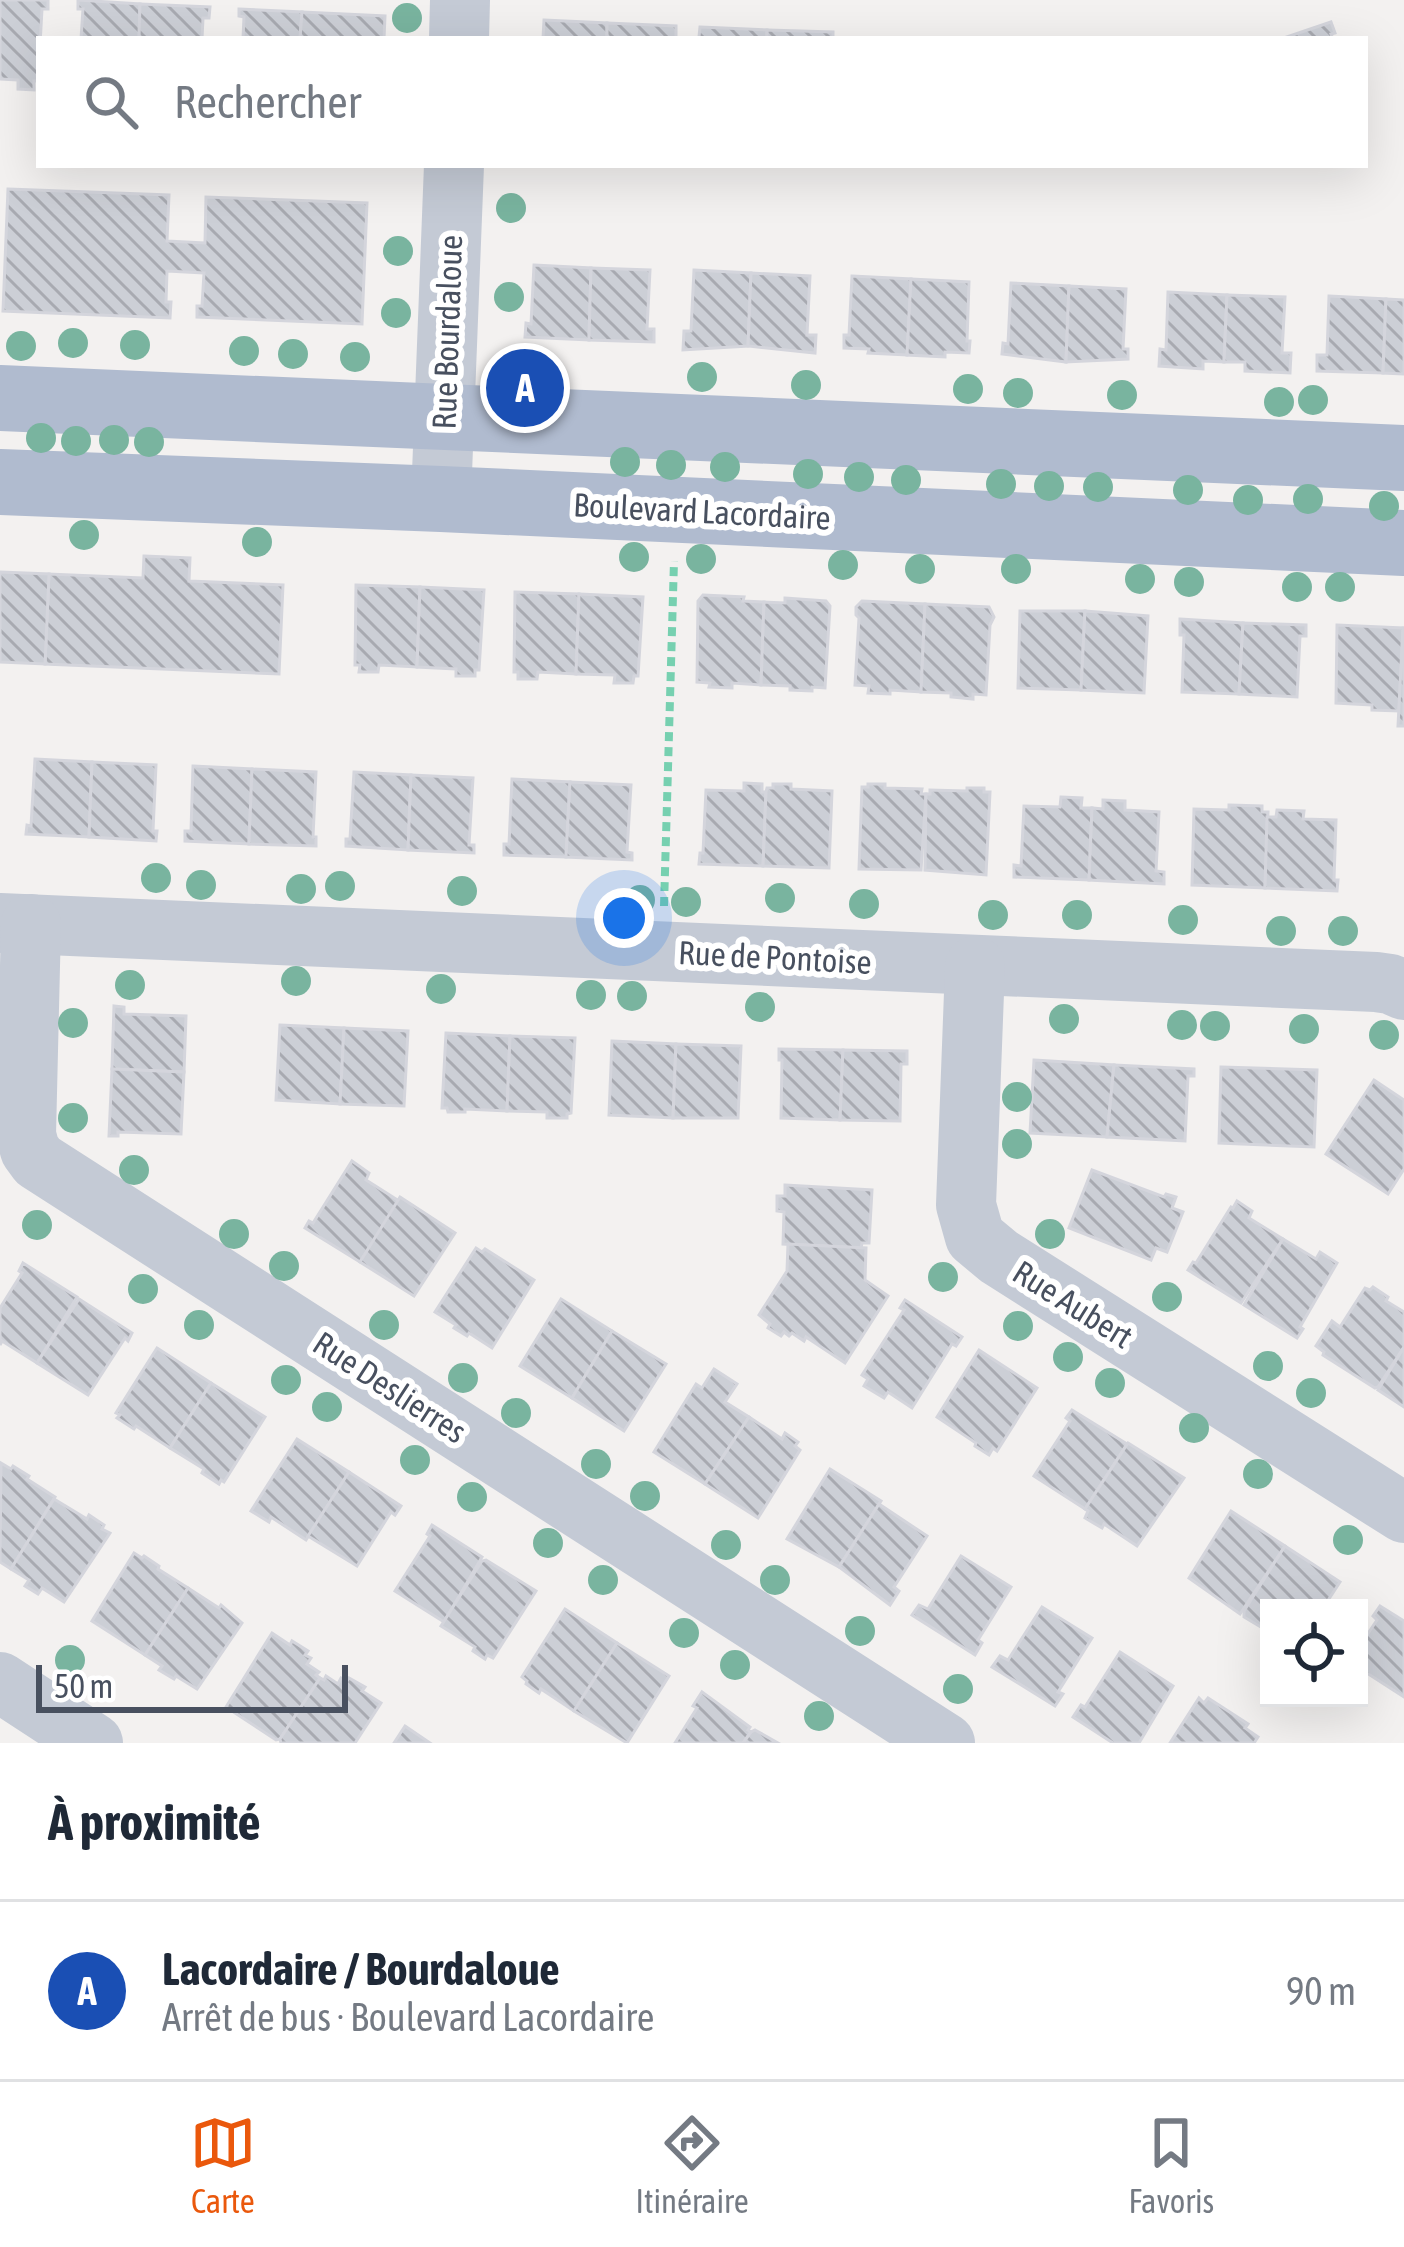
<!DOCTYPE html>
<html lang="fr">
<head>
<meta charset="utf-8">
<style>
	body { margin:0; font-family:"Asap Condensed",sans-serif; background:#f2f2f3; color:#1f2937 }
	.controls { position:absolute; right:36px; bottom:36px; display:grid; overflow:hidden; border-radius:0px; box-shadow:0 12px 48px #0002 }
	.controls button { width:108px; height:108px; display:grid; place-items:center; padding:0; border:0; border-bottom:3px solid #e0e1e3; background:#fff; color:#1f2937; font:60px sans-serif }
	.scale { position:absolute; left:36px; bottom:30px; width:312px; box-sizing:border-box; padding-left:12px; border:6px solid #48505f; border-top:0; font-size:33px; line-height:42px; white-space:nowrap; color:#48505f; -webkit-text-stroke:9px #fff; paint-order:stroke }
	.you { position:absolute; left:624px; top:918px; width:42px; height:42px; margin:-30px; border:9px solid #fff; border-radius:50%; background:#1a73e8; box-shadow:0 0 0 18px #1a73e833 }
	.badge { display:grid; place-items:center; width:78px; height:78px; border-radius:50%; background:#ea580c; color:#fff; font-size:39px; font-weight:700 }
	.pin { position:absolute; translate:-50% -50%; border:6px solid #fff; box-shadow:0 3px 12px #0006 }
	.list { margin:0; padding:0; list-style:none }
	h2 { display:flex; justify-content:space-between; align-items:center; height:156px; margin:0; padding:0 48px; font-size:51px }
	h2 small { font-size:39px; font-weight:400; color:#747a83 }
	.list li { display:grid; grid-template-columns:78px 1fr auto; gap:36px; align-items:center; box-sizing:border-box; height:180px; padding:0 48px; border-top:3px solid #e0e1e3 }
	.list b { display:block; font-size:45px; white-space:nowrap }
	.list p { margin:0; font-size:39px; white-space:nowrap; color:#747a83 }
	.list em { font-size:39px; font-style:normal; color:#747a83 }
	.icon { flex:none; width:66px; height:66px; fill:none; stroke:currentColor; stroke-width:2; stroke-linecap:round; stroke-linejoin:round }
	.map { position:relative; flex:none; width:1404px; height:1743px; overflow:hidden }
	.search { position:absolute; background:#fff; box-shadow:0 12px 48px #0002; left:36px; right:36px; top:36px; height:132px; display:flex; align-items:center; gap:30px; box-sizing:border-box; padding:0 42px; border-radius:0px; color:#747a83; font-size:45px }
	.sheet { height:336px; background:#fff }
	nav { display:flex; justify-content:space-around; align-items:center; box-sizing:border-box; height:168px; border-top:3px solid #e0e1e3; background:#fff; font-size:33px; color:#747a83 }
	nav a { display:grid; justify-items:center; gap:6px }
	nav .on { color:#ea580c }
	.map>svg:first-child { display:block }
	.building { fill:url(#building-back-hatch); stroke:#d4d5dc; stroke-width:3 }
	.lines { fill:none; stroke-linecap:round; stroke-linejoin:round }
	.path { stroke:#76d0b0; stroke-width:8; stroke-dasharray:9 6; stroke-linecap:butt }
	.minor { stroke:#c4cad5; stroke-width:60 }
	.major { stroke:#b0bbcf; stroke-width:66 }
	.tree { fill:#79b49f }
	.labels { text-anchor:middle; stroke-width:12; stroke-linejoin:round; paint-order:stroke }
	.street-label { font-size:33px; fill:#48505f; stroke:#fff }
</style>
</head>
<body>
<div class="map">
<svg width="1404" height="1743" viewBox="0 0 1404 1743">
	<defs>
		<pattern id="building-back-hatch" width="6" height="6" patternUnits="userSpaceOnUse" patternTransform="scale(3)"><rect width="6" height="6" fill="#cccfd6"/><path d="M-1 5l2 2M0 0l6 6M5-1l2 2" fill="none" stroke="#a8aab1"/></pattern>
	</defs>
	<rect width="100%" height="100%" fill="#f3f1f0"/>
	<g class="building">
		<polygon points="0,0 48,0 48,9 42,9 38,81 34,81 34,90 18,89 18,80 0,79"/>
		<polygon points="78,0 140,4 139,39 81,39 83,9 78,9"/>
		<polygon points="140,4 210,7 209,18 203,18 202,39 139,39"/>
		<polygon points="239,9 302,12 300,39 243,39 244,17 239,16"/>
		<polygon points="302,12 385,16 384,39 300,39"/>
		<polygon points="544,20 607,23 607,39 543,39"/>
		<polygon points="1331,22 1335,33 1331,34 1333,39 1281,39"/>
		<polygon points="607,23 676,26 676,38 607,39"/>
		<polygon points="700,27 767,30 767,39 706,39 699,37"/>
		<polygon points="767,30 833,32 833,39 767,39"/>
		<polygon points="8,189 169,195 167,241 205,243 206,197 367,203 362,324 197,317 197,306 202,306 204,273 167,271 166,302 171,302 170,318 3,311"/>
		<polygon points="534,265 591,268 589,340 525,337 526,323 531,324"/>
		<polygon points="591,268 650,270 647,329 654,329 654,342 589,340"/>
		<polygon points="694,270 751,273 748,346 683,350 684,331 691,331"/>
		<polygon points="751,273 810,276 807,335 816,335 815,353 748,346"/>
		<polygon points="852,276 911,279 907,355 868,353 869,349 844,348 844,335 849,335"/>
		<polygon points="911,279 969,282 967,341 970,341 969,353 945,352 945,357 907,355"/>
		<polygon points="1011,283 1069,286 1066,362 1002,354 1003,343 1008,344"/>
		<polygon points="1069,286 1126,289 1123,349 1128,349 1128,359 1066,362"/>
		<polygon points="1168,292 1227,295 1224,362 1203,361 1203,369 1159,366 1160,349 1166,350"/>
		<polygon points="1227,295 1285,297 1282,353 1291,353 1290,373 1245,371 1245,362 1224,362"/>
		<polygon points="1329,296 1386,299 1383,373 1317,371 1317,355 1327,355"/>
		<polygon points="1386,299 1404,300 1404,374 1383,373"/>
		<polygon points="144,556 190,558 189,581 283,585 279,674 45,664 49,574 143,578"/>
		<polygon points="0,572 49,574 45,664 0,662"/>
		<polygon points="356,585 420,587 417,667 379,665 378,672 359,672 360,665 355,665"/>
		<polygon points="420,587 484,590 479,670 475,670 475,676 456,676 456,669 417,667"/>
		<polygon points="515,592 579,594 576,674 538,672 537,679 518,679 518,672 514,672"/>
		<polygon points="579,594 643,597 638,676 634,676 633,683 614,683 615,675 576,674"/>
		<polygon points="703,595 744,597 743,601 764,602 761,685 732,683 732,688 709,687 710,683 697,682 698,601"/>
		<polygon points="785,598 826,601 830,606 825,688 812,687 812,691 790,690 790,686 761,685 764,602 785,603"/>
		<polygon points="862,601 925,604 921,692 890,690 890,694 868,693 869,686 855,685 859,618 856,615 856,607"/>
		<polygon points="925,604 989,607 994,617 990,625 986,695 973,694 973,699 951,697 951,693 921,692"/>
		<polygon points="1020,611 1085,611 1081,690 1018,688"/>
		<polygon points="1085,611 1148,616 1144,693 1081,690"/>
		<polygon points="1180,619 1243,623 1239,694 1182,692 1184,635 1180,635"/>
		<polygon points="1243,623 1306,625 1306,636 1300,636 1297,697 1239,694"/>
		<polygon points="1337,625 1403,628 1399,711 1372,710 1372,705 1336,703"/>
		<polygon points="1403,628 1404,628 1404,726 1398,726"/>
		<polygon points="35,759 92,762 89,837 26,834 27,825 31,826"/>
		<polygon points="92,762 156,765 153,831 157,831 156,841 89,837"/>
		<polygon points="193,766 252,769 249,844 185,841 185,831 191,831"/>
		<polygon points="252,769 316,772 313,837 316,837 316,846 249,844"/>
		<polygon points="354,772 411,775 408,850 346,846 346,839 350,839"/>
		<polygon points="411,775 473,778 469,845 474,845 474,853 408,850"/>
		<polygon points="512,779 570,782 566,857 504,855 504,844 509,844"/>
		<polygon points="570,782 631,785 627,852 632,853 632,860 566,857"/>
		<polygon points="744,783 762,784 762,792 766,792 763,866 699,864 700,853 703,853 706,790 744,791"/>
		<polygon points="773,784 791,784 791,789 832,791 829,868 763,866 766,792 767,788 773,788"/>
		<polygon points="868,784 885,784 885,788 922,789 921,794 926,794 921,870 859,869 862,787 868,787"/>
		<polygon points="967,788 984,788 984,792 990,792 986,875 925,870 926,794 930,794 930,790 967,791"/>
		<polygon points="1061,797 1082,798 1081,808 1092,808 1089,880 1014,877 1014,865 1021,866 1024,806 1060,807"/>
		<polygon points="1103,800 1125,801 1125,810 1159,812 1156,871 1164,872 1164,884 1089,880 1092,808 1103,809"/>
		<polygon points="1229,805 1262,806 1262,812 1268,812 1265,888 1192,885 1194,809 1229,810"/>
		<polygon points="1277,810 1304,811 1303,819 1336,820 1334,880 1338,880 1337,891 1265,888 1267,817 1276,817"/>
		<polygon points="114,1006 124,1007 124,1014 186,1016 184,1072 112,1069"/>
		<polygon points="280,1025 344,1028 340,1104 276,1100"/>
		<polygon points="344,1028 408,1031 404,1106 340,1104"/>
		<polygon points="446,1033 510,1036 507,1111 465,1109 465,1112 448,1112 447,1108 442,1108"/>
		<polygon points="510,1036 575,1038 571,1113 567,1114 567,1118 547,1118 547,1112 507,1111"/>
		<polygon points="612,1041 676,1044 673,1118 609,1115"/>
		<polygon points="676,1044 741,1046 738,1118 673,1118"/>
		<polygon points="779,1049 843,1050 840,1120 781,1118 782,1060 779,1060"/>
		<polygon points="843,1050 907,1051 907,1064 901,1064 900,1121 840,1120"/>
		<polygon points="1034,1060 1114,1065 1107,1137 1030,1133"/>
		<polygon points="1114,1065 1194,1069 1194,1076 1188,1076 1185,1141 1107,1137"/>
		<polygon points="1221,1067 1317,1070 1314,1147 1219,1143"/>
		<polygon points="112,1069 184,1072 181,1134 118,1132 118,1136 109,1136"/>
		<polygon points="1374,1080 1404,1100 1404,1169 1388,1194 1326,1154"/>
		<polygon points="352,1161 369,1173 366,1180 399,1201 360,1262 305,1228 309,1221 313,1223"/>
		<polygon points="1092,1170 1164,1197 1166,1194 1176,1197 1172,1208 1183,1212 1167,1252 1156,1248 1151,1260 1069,1228"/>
		<polygon points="785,1185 872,1190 869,1243 862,1243 861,1248 783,1244 784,1212 777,1211 777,1196 785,1196"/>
		<polygon points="400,1197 455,1233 414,1296 360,1262"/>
		<polygon points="1237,1201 1252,1211 1249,1218 1283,1239 1241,1303 1188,1270 1193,1262 1196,1263 1231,1207 1233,1208"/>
		<polygon points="1283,1239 1316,1259 1320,1252 1337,1263 1300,1327 1303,1329 1297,1338 1244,1305"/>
		<polygon points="788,1244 866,1248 865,1280 888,1296 845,1363 806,1337 804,1341 792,1333 789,1336 784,1332 781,1336 768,1328 770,1324 759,1315 787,1271"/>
		<polygon points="476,1248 482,1252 485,1249 534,1280 492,1348 469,1333 467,1336 454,1328 456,1325 435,1312"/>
		<polygon points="23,1263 77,1297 37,1363 2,1341 0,1345 0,1308 22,1273 19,1271"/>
		<polygon points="1373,1287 1388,1297 1386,1301 1404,1312 1404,1347 1378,1387 1375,1388 1323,1355 1324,1352 1316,1346 1332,1321 1340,1327 1365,1288 1370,1290"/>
		<polygon points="79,1299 132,1333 128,1341 125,1338 88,1395 37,1363"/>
		<polygon points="561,1299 612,1331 572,1398 520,1366"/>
		<polygon points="905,1300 962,1337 956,1346 952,1344 912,1408 888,1392 884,1398 864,1386 868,1379 862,1375 904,1310 900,1308"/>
		<polygon points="612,1331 666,1364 624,1431 572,1398"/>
		<polygon points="1404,1347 1404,1407 1378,1390"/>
		<polygon points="157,1348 211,1383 170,1448 136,1426 134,1429 117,1418 120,1415 116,1413"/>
		<polygon points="979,1350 1037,1388 997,1451 993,1448 989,1455 975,1446 976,1443 937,1417"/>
		<polygon points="714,1369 737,1384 725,1402 749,1417 705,1484 654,1452 696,1384 702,1388"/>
		<polygon points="211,1383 265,1417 224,1482 221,1480 219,1484 202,1473 204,1469 170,1448"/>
		<polygon points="1072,1410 1127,1444 1085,1509 1034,1476 1070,1421 1066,1418"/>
		<polygon points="749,1417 782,1439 785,1433 798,1442 795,1446 800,1450 758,1518 705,1484"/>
		<polygon points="297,1439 349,1472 306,1540 271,1517 269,1522 251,1511"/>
		<polygon points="1128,1443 1184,1478 1137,1546 1104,1524 1102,1528 1085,1518 1088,1511 1085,1509"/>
		<polygon points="1,1463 11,1469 13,1466 29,1476 27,1479 55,1497 11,1569 0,1562"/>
		<polygon points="830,1469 881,1501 839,1567 787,1539"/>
		<polygon points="349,1472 401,1506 395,1515 391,1512 357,1566 308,1536"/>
		<polygon points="54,1499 87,1519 89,1515 104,1525 102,1529 110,1533 64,1602 42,1588 38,1594 25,1586 29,1580 11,1569"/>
		<polygon points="879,1504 927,1536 894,1587 899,1591 890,1605 839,1567"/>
		<polygon points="1231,1511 1285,1546 1240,1614 1189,1578"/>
		<polygon points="432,1525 482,1557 444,1622 395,1591 430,1536 427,1534"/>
		<polygon points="1285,1546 1340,1582 1323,1608 1269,1608 1269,1629 1265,1627 1264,1629 1244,1617 1244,1611"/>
		<polygon points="134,1553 142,1558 144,1556 159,1566 158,1569 188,1588 145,1655 92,1621"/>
		<polygon points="961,1556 1011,1587 978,1640 982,1643 975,1655 912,1615 919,1605 928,1609"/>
		<polygon points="486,1560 536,1591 493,1658 487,1655 485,1659 473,1651 475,1647 441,1626 482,1561"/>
		<polygon points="188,1588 219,1608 221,1605 242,1623 197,1689 176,1676 174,1679 159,1670 162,1666 145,1655"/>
		<polygon points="1380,1606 1404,1621 1404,1697 1359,1668 1359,1647 1377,1620 1373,1616"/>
		<polygon points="1042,1607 1092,1638 1058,1692 1063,1694 1055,1706 992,1667 1000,1656 1008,1660"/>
		<polygon points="565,1609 617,1643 574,1711 541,1689 539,1693 526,1684 527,1681 522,1677"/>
		<polygon points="272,1633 290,1645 292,1641 308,1651 305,1655 311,1658 307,1664 319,1672 316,1675 320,1678 280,1739 276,1740 226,1707"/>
		<polygon points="617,1643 669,1676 627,1743 574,1711"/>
		<polygon points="1120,1652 1173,1686 1139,1743 1113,1743 1073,1717 1081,1705 1085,1707"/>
		<polygon points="326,1676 338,1684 341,1678 347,1681 349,1678 365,1687 362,1691 381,1703 355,1743 281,1743 280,1739 320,1678 324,1680"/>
		<polygon points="702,1692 750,1727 748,1730 751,1732 743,1743 675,1743 697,1708 693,1706"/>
		<polygon points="1199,1698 1204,1703 1208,1698 1248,1724 1245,1728 1258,1737 1254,1743 1170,1743"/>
		<polygon points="405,1726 430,1743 394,1743"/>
		<polygon points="755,1730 778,1743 743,1743 751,1732"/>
	</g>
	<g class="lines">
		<polyline class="path" points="664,906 674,561"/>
		<g class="minor">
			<polyline points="459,39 460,0"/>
			<polyline points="441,499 454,165"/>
			<polyline points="0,923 1376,982 1390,984 1404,990"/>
			<polyline points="31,924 26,1135 30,1150 38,1161 945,1743"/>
			<polyline points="975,966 966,1205 975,1237 999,1257 1404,1513"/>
			<polyline points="0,1682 93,1743"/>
		</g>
		<g class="major">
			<polyline points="0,398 1404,458"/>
			<polyline points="0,482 441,499 1404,543"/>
		</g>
	</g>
	<g class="tree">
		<circle cx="407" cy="18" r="15"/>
		<circle cx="511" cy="208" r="15"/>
		<circle cx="398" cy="251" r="15"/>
		<circle cx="509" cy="297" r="15"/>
		<circle cx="396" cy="313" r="15"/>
		<circle cx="73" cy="343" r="15"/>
		<circle cx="135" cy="345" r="15"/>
		<circle cx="21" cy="346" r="15"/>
		<circle cx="244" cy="351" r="15"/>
		<circle cx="293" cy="354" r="15"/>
		<circle cx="355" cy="357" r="15"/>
		<circle cx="702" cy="377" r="15"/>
		<circle cx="806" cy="385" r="15"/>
		<circle cx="968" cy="389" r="15"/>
		<circle cx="1018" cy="393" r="15"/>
		<circle cx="1122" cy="395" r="15"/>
		<circle cx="1313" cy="400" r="15"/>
		<circle cx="1279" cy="402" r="15"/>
		<circle cx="41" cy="438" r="15"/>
		<circle cx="114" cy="440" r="15"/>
		<circle cx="76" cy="441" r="15"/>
		<circle cx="149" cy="442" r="15"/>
		<circle cx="625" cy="462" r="15"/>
		<circle cx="671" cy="465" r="15"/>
		<circle cx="725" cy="467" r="15"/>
		<circle cx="808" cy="474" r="15"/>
		<circle cx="859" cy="477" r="15"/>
		<circle cx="906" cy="480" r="15"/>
		<circle cx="1001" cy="484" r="15"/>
		<circle cx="1049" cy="486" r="15"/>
		<circle cx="1098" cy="487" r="15"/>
		<circle cx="1188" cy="490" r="15"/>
		<circle cx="1308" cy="499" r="15"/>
		<circle cx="1248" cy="500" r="15"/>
		<circle cx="1384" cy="506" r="15"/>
		<circle cx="84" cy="535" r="15"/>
		<circle cx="257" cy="542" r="15"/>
		<circle cx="634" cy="557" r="15"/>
		<circle cx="701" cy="559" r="15"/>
		<circle cx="843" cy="565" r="15"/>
		<circle cx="920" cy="569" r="15"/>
		<circle cx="1016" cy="569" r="15"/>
		<circle cx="1140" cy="579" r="15"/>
		<circle cx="1189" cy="582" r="15"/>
		<circle cx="1297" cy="587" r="15"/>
		<circle cx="1340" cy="587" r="15"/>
		<circle cx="156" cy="878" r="15"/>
		<circle cx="201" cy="885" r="15"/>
		<circle cx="340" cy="886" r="15"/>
		<circle cx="301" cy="889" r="15"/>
		<circle cx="462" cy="891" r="15"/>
		<circle cx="780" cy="898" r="15"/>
		<circle cx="640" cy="900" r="15"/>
		<circle cx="686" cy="902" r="15"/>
		<circle cx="864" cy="904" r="15"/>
		<circle cx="993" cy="915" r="15"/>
		<circle cx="1077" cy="915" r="15"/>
		<circle cx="1183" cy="920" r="15"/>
		<circle cx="1281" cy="931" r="15"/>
		<circle cx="1343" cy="931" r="15"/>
		<circle cx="296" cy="981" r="15"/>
		<circle cx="130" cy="985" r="15"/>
		<circle cx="441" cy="989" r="15"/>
		<circle cx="591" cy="995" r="15"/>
		<circle cx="632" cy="996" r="15"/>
		<circle cx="760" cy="1007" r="15"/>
		<circle cx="1064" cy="1019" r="15"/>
		<circle cx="73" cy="1023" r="15"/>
		<circle cx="1182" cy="1025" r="15"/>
		<circle cx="1215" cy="1026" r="15"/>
		<circle cx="1304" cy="1029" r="15"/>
		<circle cx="1384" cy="1035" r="15"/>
		<circle cx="1017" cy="1097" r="15"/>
		<circle cx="73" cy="1118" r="15"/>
		<circle cx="1017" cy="1144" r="15"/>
		<circle cx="134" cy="1170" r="15"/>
		<circle cx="37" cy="1225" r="15"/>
		<circle cx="234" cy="1234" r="15"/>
		<circle cx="1050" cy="1234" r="15"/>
		<circle cx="284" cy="1266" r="15"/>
		<circle cx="943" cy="1277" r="15"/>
		<circle cx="143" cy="1289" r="15"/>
		<circle cx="1167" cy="1297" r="15"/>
		<circle cx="199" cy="1325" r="15"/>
		<circle cx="384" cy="1325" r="15"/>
		<circle cx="1018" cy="1326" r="15"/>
		<circle cx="1068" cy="1357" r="15"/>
		<circle cx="1268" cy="1366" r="15"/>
		<circle cx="463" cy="1378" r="15"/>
		<circle cx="286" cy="1380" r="15"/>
		<circle cx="1110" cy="1383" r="15"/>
		<circle cx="1311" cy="1393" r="15"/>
		<circle cx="327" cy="1407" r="15"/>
		<circle cx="516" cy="1413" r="15"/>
		<circle cx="1194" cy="1428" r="15"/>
		<circle cx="415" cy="1460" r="15"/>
		<circle cx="596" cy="1464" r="15"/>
		<circle cx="1258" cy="1474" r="15"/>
		<circle cx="645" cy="1496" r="15"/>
		<circle cx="472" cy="1497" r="15"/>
		<circle cx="1348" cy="1540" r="15"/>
		<circle cx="548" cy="1543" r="15"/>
		<circle cx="726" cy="1545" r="15"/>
		<circle cx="603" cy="1580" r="15"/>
		<circle cx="775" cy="1580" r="15"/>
		<circle cx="860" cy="1631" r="15"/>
		<circle cx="684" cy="1633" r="15"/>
		<circle cx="70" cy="1660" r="15"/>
		<circle cx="735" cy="1665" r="15"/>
		<circle cx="958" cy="1689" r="15"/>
		<circle cx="819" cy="1716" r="15"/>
	</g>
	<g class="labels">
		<g class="street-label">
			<text transform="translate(447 332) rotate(-88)" y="12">Rue Bourdaloue</text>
			<text transform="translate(702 511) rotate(3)" y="12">Boulevard Lacordaire</text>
			<text transform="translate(775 957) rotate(3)" y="12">Rue de Pontoise</text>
			<text transform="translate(1073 1304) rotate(32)" y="12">Rue Aubert</text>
			<text transform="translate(390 1387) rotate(33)" y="12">Rue Deslierres</text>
		</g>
	</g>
</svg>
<div class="controls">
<button><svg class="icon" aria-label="locate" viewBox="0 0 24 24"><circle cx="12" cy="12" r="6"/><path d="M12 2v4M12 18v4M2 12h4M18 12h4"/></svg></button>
</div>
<div class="scale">50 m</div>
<div class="you"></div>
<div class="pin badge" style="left:525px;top:388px;background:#1a4fb4">A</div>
<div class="search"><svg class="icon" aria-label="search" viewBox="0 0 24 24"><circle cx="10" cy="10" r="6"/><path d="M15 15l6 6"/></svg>Rechercher</div>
</div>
<section class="sheet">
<h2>À proximité<small></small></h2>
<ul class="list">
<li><span class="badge" style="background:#1a4fb4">A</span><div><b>Lacordaire / Bourdaloue</b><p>Arrêt de bus · Boulevard Lacordaire</p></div><em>90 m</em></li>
</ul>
</section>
<nav>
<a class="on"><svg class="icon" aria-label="map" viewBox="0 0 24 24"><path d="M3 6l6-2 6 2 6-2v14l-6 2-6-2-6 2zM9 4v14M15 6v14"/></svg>Carte</a>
<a><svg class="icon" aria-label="directions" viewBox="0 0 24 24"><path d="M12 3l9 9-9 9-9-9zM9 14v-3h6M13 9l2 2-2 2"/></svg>Itinéraire</a>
<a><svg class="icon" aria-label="saved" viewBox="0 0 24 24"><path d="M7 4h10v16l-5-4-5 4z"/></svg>Favoris</a>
</nav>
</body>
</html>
